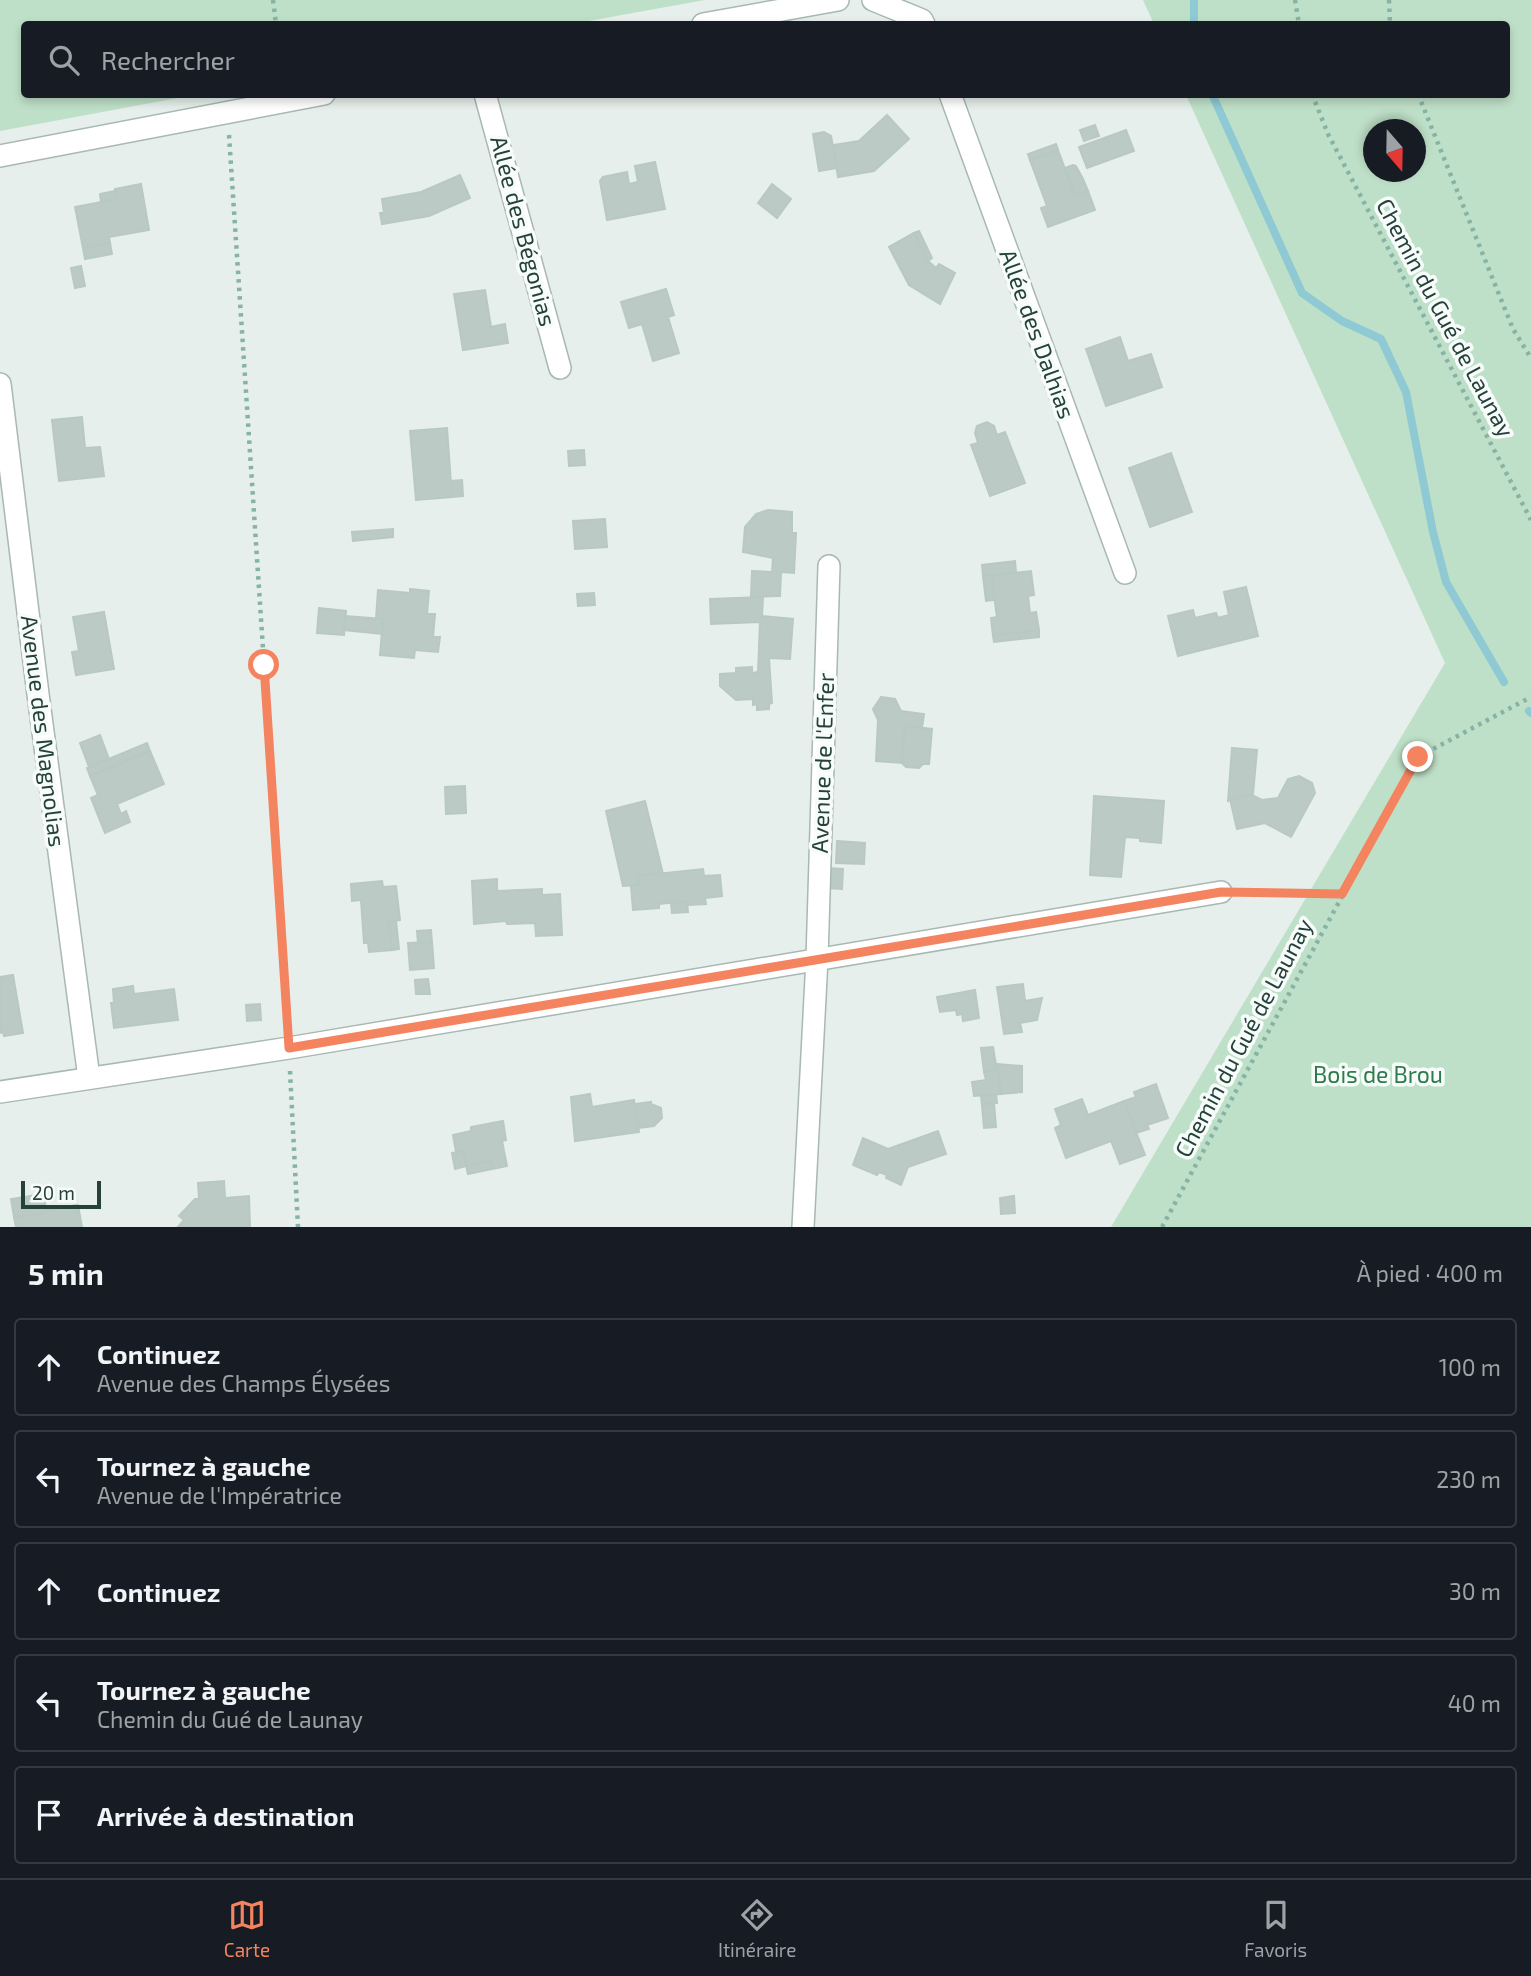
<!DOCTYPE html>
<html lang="fr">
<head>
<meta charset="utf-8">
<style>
	body { margin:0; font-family:"Exo 2",sans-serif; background:#20242c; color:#f1f3f6 }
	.compass { position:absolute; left:1363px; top:119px; width:63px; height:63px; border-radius:50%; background:#171b24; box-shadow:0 4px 10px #0003; rotate:160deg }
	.scale { position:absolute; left:21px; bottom:18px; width:80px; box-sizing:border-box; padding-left:7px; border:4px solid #24423a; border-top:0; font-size:19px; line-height:24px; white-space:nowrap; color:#24423a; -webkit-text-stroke:5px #f7fbf9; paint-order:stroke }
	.stop { position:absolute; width:21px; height:21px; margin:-16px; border:5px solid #f4845f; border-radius:50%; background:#fff }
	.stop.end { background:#f4845f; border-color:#fff; box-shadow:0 2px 7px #0008 }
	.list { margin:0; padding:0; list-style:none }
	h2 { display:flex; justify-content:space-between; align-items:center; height:91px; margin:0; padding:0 28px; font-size:30px }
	h2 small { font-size:23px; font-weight:400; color:#9ea1a6 }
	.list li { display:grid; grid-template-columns:46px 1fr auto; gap:21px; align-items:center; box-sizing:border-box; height:98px; margin:0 14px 14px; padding:0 14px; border:2px solid #363941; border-radius:7px }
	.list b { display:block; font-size:26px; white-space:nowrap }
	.list p { margin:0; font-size:23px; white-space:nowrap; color:#9ea1a6 }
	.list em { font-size:23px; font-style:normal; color:#9ea1a6 }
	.icon { flex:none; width:38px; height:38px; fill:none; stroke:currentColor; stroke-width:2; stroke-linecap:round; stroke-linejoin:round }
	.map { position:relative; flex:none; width:1531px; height:1227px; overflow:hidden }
	.search { position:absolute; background:#171b24; box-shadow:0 4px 10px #0003; left:21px; right:21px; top:21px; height:77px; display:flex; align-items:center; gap:18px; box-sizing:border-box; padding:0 24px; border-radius:7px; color:#9ea1a6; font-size:26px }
	.sheet { height:651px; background:#171b24 }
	nav { display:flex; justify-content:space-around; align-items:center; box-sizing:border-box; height:98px; border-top:2px solid #363941; background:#171b24; font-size:19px; color:#9ea1a6 }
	nav a { display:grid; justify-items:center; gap:4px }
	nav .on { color:#f4845f }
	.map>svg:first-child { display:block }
	.green { fill:#bfe0c8; fill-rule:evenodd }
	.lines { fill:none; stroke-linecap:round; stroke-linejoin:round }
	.stream { stroke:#8ec9d4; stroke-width:8 }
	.building { fill:#bbcac4; stroke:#b8c9c2; stroke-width:2 }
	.street-casing { stroke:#a8b8b2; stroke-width:24 }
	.path { stroke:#86b3a5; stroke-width:4.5; stroke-dasharray:3.5 5; stroke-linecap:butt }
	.street { stroke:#fff; stroke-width:21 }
	.route { stroke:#f4845f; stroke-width:9 }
	.labels { text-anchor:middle; stroke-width:7; stroke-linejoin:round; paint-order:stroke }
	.street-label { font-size:23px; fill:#24423a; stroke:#f7fbf9 }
	.park-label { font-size:23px; fill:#2d7a4b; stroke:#f7fbf9 }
</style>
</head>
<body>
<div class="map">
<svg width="1531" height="1227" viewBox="0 0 1531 1227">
	<rect width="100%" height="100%" fill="#e6efeb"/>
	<g class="green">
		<polygon points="0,0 705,0 572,24 24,24 24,94 194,95 0,131"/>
		<path d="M1143,0h388v1227h-420l334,-564 -259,-568 320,-1v-70h-352zM1374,130h42v42h-42z"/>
	</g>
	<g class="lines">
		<g class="stream">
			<polyline points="1194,0 1194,24"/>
			<polyline points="1212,94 1302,293 1342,321 1381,339 1406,392 1433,532 1446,582 1504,682"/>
			<polyline points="1529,711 1531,713"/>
		</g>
	</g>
	<g class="building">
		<polygon points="887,115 909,139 874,171 838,177 833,145 859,141"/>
		<polygon points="1095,125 1099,136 1084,141 1080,130"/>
		<polygon points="1126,130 1134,151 1087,168 1079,147"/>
		<polygon points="824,132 831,136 837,168 819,171 813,134"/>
		<polygon points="1056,144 1058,150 1030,160 1028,154"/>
		<polygon points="1058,150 1075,196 1088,191 1095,210 1048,227 1041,208 1047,206 1030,160"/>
		<polygon points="655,162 665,209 607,220 600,181 603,177 627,172 629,184 638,182 635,166"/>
		<polygon points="1073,165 1076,166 1083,179 1088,191 1075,196 1065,168"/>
		<polygon points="460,175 470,198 429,216 382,224 380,213 384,213 382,199 421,192"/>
		<polygon points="141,184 149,230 109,237 110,243 83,248 75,207 117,199 115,189"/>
		<polygon points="772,184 791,199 777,218 758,203"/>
		<polygon points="115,191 117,199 101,202 100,194"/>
		<polygon points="919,231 932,258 928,261 914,233"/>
		<polygon points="914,233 928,261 936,268 939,264 955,273 940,304 909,285 889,247"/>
		<polygon points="110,243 112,254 85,259 83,248"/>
		<polygon points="81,266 85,286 75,288 71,268"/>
		<polygon points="666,289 674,315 668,317 679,353 653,361 642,324 629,328 621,302"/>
		<polygon points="485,290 491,327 505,324 508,343 463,350 454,294"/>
		<polygon points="1120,337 1128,361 1151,354 1162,387 1106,406 1086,349"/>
		<polygon points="82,417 85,448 100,447 104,476 59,481 52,420"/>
		<polygon points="987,422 994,426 997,435 1005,432 1025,483 990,496 971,445 978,443 975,433 977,426"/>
		<polygon points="447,428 452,497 416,500 410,431"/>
		<polygon points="584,450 585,465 569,466 568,451"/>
		<polygon points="1171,453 1192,512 1150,527 1129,468"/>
		<polygon points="462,480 463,496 452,497 451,481"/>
		<polygon points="768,510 792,512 792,533 796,533 794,573 781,572 780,596 751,597 752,571 772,572 773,558 743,552 745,527 756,514"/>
		<polygon points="605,519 607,547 575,549 573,521"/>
		<polygon points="393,529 393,537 353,541 352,532"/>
		<polygon points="1015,561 1016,572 983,576 982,565"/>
		<polygon points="1031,571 1034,595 1028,596 1030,613 1036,612 1039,630 993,636 991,618 997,617 991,576"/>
		<polygon points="983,576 991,576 994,600 986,601"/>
		<polygon points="1246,587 1258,636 1178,656 1168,616 1193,610 1195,618 1216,613 1218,618 1229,615 1224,592"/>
		<polygon points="410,589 429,591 427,614 435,614 433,637 440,637 438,652 415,650 414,658 380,655 383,619 376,619 378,590 410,593"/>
		<polygon points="594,593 595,605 578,606 577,594"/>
		<polygon points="763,597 762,616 793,619 790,659 769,658 772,703 769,704 769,709 757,710 757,704 753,705 753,699 736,700 720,686 720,674 736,673 736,668 752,667 752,673 758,672 760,622 711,624 710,599"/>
		<polygon points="319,608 346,611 344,635 317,633"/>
		<polygon points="104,612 114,669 76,675 72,652 79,651 73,617"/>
		<polygon points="345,616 383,619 382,634 344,630"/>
		<polygon points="1039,630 1039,637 994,642 993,636"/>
		<polygon points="881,697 895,699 901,711 924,714 922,728 905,726 902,763 876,761 878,720 873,709"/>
		<polygon points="905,726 932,729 929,764 923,764 919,768 906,767 902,763"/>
		<polygon points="100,735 109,759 89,767 80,743"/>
		<polygon points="147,743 150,751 90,776 87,768"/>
		<polygon points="1232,748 1257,750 1253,794 1228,801"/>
		<polygon points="150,751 164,784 117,804 121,814 126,811 130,822 105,833 91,798 98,795 90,776"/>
		<polygon points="1299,776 1312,783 1315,793 1291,837 1265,823 1237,829 1230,799 1252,795 1262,800 1278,798 1288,779"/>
		<polygon points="465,786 466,813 446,814 445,787"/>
		<polygon points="1094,796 1164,801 1161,843 1140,841 1140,838 1125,837 1121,877 1090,875"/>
		<polygon points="645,801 663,874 638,876 639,885 623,886 606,811"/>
		<polygon points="837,841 865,843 864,864 836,863"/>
		<polygon points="827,868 843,869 842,889 826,888"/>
		<polygon points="703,869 704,876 720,875 722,896 705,898 706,904 687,905 687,901 659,904 659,908 633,910 631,886 639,885 638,876"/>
		<polygon points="497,879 497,891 542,889 542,895 560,894 562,935 536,936 535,923 507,924 506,921 474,924 472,881"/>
		<polygon points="382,881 383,887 396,886 400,920 389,922 392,950 369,952 368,943 364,943 361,900 352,901 351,884"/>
		<polygon points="687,901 688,912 672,913 671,903"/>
		<polygon points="396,921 399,949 392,950 389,922"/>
		<polygon points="431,930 432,942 418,943 417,931"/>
		<polygon points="432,942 434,968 410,970 408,943"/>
		<polygon points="13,975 23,1033 4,1036 3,1032 0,1033 0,977"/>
		<polygon points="428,979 430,994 416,994 415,980"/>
		<polygon points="1023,984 1025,1001 1042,998 1037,1020 1020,1023 1022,1032 1004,1034 997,987"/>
		<polygon points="133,986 134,994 174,989 178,1020 114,1028 111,1003 114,1003 113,989"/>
		<polygon points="975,990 979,1018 963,1021 962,1014 957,1015 956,1010 940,1012 937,997"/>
		<polygon points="260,1004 261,1020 247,1021 246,1005"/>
		<polygon points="993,1047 997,1071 984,1072 981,1048"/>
		<polygon points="997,1064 1022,1066 1022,1092 1001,1094"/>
		<polygon points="998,1070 1001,1094 974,1096 972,1082 986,1080 984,1072"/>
		<polygon points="1156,1084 1168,1118 1147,1125 1149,1129 1136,1133 1124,1101 1136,1097 1134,1092"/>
		<polygon points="590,1094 592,1107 634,1100 639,1132 575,1141 571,1097"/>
		<polygon points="996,1094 997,1103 982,1105 981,1096"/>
		<polygon points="1082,1099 1088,1115 1124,1101 1145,1155 1120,1164 1111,1141 1066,1158 1055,1128 1061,1125 1055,1109"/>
		<polygon points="651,1102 651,1104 661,1108 662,1118 654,1126 639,1128 635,1104"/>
		<polygon points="994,1103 996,1127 984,1128 982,1105"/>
		<polygon points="503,1121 506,1140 502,1141 507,1166 492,1169 490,1161 466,1166 463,1151 456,1152 453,1135 471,1131 471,1127"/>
		<polygon points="938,1131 946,1154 908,1167 901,1185 886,1178 887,1175 879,1172 877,1175 853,1165 863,1138 888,1149"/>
		<polygon points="463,1151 466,1166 455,1169 452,1153"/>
		<polygon points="490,1161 492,1169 468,1174 466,1166"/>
		<polygon points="224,1181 225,1198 249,1196 250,1227 178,1227 184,1220 179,1216 195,1199 199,1199 198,1183"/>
		<polygon points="44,1194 46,1213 14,1217 11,1199"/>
		<polygon points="1014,1196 1015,1213 1001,1214 1000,1198"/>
		<polygon points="78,1205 82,1227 16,1227 14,1217 46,1213 46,1210"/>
	</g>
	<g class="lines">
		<defs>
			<g id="street">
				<polyline points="873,0 922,20 924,24"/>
				<polyline points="703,24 838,0"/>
				<polyline points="485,94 560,368"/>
				<polyline points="950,94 1125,573"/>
				<polyline points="0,156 324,94"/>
				<polyline points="0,384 38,694 89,1078"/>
				<polyline points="0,1092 289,1048 1221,892"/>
				<polyline points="803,1227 817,959 829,566"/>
			</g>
		</defs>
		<use href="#street" class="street-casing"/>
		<g class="path">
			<polyline points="273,0 276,24"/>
			<polyline points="1295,0 1299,24"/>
			<polyline points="1389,0 1390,24"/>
			<polyline points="1312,94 1328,134 1531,520"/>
			<polyline points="1418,94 1513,329 1531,358"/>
			<polyline points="229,135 288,1027"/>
			<polyline points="1243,892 1342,894"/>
			<polyline points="290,1071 298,1227"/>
			<polyline points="1162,1227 1418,757 1531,697"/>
		</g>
		<use href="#street" class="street"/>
	</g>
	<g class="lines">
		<polyline class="route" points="264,665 289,1048 1221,892 1342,894 1418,757"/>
	</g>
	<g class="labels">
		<g class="street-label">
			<text transform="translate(523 231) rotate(75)" y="8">Allée des Bégonias</text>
			<text transform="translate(1445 318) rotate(62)" y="8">Chemin du Gué de Launay</text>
			<text transform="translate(1037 334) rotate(70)" y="8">Allée des Dalhias</text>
			<text transform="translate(43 731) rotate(83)" y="8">Avenue des Magnolias</text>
			<text transform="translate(823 763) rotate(-88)" y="8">Avenue de l'Enfer</text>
			<text transform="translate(1244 1038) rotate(-62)" y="8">Chemin du Gué de Launay</text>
		</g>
		<g class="park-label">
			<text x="1378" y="1083">Bois de Brou</text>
		</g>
	</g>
</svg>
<svg class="compass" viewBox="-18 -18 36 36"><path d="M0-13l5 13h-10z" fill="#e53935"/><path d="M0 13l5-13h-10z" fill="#9ea1a6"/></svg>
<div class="scale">20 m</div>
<div class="stop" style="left:264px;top:665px"></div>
<div class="stop end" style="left:1418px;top:757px"></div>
<div class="search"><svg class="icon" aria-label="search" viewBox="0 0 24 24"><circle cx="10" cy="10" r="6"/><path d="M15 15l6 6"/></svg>Rechercher</div>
</div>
<section class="sheet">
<h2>5 min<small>À pied · 400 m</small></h2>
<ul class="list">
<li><svg class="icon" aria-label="ahead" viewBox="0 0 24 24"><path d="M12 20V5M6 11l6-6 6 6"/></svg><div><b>Continuez</b><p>Avenue des Champs Élysées</p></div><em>100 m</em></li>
<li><svg class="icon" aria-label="left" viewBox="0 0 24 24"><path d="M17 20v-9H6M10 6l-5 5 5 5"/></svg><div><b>Tournez à gauche</b><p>Avenue de l'Impératrice</p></div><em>230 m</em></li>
<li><svg class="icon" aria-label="ahead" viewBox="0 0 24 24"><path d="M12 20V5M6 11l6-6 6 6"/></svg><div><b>Continuez</b></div><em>30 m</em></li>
<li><svg class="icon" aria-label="left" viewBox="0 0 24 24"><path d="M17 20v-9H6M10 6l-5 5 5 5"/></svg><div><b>Tournez à gauche</b><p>Chemin du Gué de Launay</p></div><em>40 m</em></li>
<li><svg class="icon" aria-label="arrive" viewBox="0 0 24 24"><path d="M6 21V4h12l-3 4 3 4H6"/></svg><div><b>Arrivée à destination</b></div></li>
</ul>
</section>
<nav>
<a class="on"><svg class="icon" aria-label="map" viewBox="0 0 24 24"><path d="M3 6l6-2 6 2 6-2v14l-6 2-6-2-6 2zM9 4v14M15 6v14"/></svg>Carte</a>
<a><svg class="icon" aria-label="directions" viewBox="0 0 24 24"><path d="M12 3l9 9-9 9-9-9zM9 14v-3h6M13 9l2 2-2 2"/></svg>Itinéraire</a>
<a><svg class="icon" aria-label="saved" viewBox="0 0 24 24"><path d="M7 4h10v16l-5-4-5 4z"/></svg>Favoris</a>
</nav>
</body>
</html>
